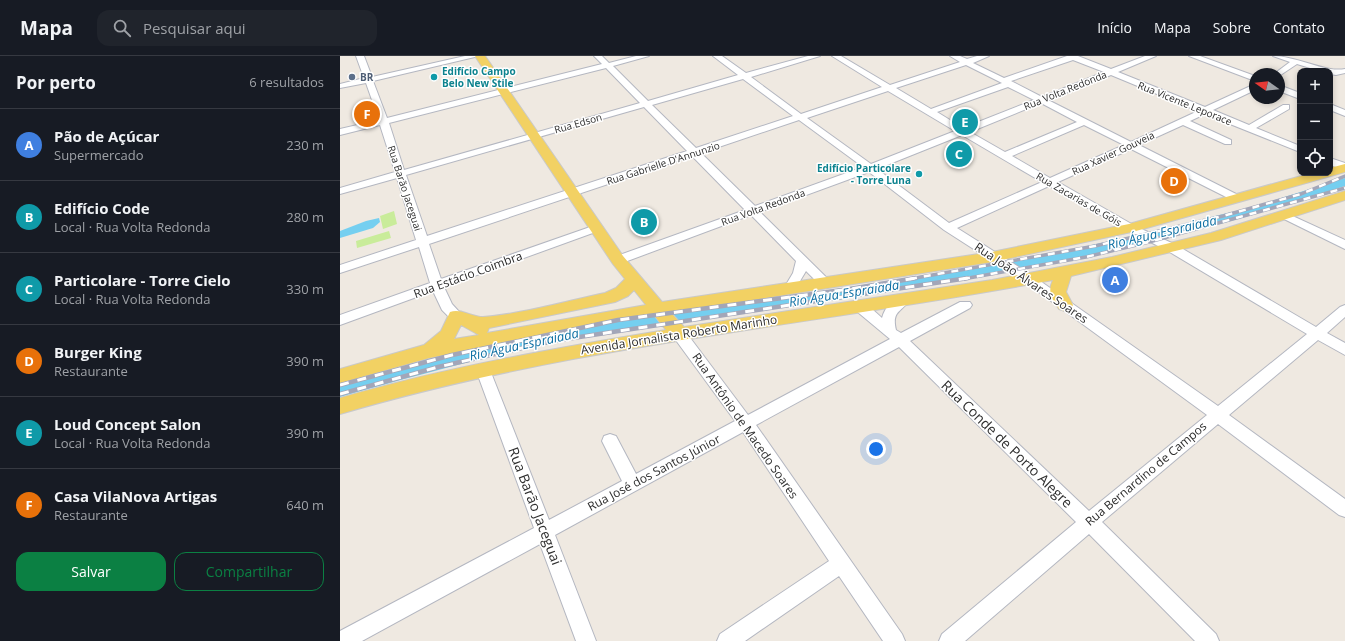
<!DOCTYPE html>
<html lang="pt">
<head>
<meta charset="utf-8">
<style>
	body { margin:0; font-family:"Open Sans",sans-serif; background:#20242c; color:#f1f3f6 }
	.controls { position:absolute; right:12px; top:12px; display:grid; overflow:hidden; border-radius:8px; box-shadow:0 2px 6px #0003 }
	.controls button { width:36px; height:36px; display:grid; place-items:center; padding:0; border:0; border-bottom:1px solid #363941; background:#171b24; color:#f1f3f6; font:20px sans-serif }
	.compass { position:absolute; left:909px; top:12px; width:36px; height:36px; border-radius:50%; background:#171b24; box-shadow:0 2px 6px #0003; rotate:284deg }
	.you { position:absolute; left:536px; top:393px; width:14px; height:14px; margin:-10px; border:3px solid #fff; border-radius:50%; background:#1a73e8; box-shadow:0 0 0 6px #1a73e833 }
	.badge { display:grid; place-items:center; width:26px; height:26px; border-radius:50%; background:#0b8043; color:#fff; font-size:13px; font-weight:700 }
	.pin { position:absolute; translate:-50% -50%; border:2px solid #fff; box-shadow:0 1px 4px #0006 }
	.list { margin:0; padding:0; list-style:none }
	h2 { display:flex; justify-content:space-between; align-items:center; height:52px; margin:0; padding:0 16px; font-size:17px }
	h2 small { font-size:13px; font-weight:400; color:#9ea1a6 }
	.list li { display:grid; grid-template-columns:26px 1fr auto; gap:12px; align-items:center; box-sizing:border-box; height:72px; padding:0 16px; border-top:1px solid #363941 }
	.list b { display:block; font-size:15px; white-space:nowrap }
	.list p { margin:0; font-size:13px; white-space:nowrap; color:#9ea1a6 }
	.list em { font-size:13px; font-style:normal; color:#9ea1a6 }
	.actions { display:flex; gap:8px; padding:12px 16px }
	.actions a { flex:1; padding:9px 0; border:1px solid #0b8043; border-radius:12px; text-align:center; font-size:14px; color:#0b8043 }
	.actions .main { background:#0b8043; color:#fff }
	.icon { flex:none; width:22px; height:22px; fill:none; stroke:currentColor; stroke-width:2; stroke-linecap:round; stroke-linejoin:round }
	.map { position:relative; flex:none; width:1005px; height:585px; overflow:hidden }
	header { display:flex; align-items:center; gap:24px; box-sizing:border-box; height:56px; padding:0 20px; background:#171b24; border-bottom:1px solid #363941 }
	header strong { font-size:19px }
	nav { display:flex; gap:22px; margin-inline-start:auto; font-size:14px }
	.search { width:280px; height:36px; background:#20242c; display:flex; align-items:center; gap:10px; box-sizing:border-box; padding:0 14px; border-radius:12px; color:#9ea1a6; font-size:15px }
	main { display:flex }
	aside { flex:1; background:#171b24 }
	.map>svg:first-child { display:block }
	.pitch { fill:#c9ec9a }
	.water { fill:#75cff0 }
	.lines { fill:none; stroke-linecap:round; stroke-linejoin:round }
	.river { fill:#75cff0; fill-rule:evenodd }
	.minor-casing { stroke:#b4b7c1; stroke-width:2 }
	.major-casing { stroke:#c9c9c9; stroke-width:2 }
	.minor { fill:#fff; fill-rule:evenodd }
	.major { fill:#f2d163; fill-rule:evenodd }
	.rail-far1-casing { stroke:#a3a6b8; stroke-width:3.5 }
	.rail-casing { stroke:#a3a6b8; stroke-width:4.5 }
	.rail-far1 { stroke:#fff; stroke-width:2.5; stroke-dasharray:7; stroke-linecap:butt }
	.rail { stroke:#fff; stroke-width:3; stroke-dasharray:9; stroke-linecap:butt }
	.service-dot { fill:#5c6f8a; stroke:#fff; stroke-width:1.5 }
	.culture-dot { fill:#0f9aa8; stroke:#fff; stroke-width:1.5 }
	.labels { text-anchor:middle; stroke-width:3; stroke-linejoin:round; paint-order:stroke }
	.far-culture-label { font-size:10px; font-weight:bold; fill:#0d838f; stroke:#fff; text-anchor:start }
	.far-service-label { font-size:10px; font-weight:bold; fill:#4e5e75; stroke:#fff; text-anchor:start }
	.far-street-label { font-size:10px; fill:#2e2e2e; stroke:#fff }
	.street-label { font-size:12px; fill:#2e2e2e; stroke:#fff }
	.water-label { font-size:13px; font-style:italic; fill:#0d6fa3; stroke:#fff }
	.near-street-label { font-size:14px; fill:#2e2e2e; stroke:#fff }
</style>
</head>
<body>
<header>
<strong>Mapa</strong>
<div class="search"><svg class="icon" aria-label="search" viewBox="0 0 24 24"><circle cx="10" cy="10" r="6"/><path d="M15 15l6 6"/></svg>Pesquisar aqui</div>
<nav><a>Início</a><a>Mapa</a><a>Sobre</a><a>Contato</a></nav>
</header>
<main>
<aside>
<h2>Por perto<small>6 resultados</small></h2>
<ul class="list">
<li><span class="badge" style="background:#3f7fe0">A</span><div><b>Pão de Açúcar</b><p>Supermercado</p></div><em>230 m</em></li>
<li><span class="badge" style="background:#0f9aa8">B</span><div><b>Edifício Code</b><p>Local · Rua Volta Redonda</p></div><em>280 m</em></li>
<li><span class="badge" style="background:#0f9aa8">C</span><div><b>Particolare - Torre Cielo</b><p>Local · Rua Volta Redonda</p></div><em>330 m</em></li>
<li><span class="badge" style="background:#e8710a">D</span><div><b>Burger King</b><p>Restaurante</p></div><em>390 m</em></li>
<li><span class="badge" style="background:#0f9aa8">E</span><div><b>Loud Concept Salon</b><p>Local · Rua Volta Redonda</p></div><em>390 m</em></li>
<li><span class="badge" style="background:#e8710a">F</span><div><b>Casa VilaNova Artigas</b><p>Restaurante</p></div><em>640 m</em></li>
</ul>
<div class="actions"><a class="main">Salvar</a><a>Compartilhar</a></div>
</aside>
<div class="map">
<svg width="1005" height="585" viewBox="0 0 1005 585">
	<rect width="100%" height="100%" fill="#efe9e1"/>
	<g class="pitch">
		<polygon points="54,155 57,168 43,173 40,160"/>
		<polygon points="49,175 51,182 17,192 16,185"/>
	</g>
	<polygon class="water" points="39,162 40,166 33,172 0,182 0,175 26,165"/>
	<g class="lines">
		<path class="river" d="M1005,122v8c-101,33 -205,62 -310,81 -150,29 -303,46 -454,71 -81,14 -162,37 -241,59v-16l100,-26 139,-29 278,-40 180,-29 105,-23 110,-27z"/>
		<defs>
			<g id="minor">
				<path d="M16,0h8l8,21 93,-21h14l-106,25 14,37 215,-54 -8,-8h8l7,7 27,-7h13l-36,10 35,35 90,-26 -25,-19h9l24,17 62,-17h12l-69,21 50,37 81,-27 -50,-31h9l49,29 70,-23 -10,-6h10l7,3 10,-3h12l-16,7 31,15 63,-22h11l33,13 34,-13h11l-38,16 87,35 50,-23v6l-42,20 36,15 34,-20h6v4l-33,19 44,18v6l-95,-38 -15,7 41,19v4h-6l-42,-19 -44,20 103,52 1,2 -1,2h-8l-103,-52 -73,33 77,44 41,19 140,82 24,-20 5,-2v12l-18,16 18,10v12l-27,-15 -89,75 116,84v18l-6,-2 -121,-91 -116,98 114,112 3,7h-24l-106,-107 -124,107h-26l3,-7 134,-112 -177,-175 -143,78 146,209 3,7h-22l-44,-65 -94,65h-28l3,-7 109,-73 -86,-129 -188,103 41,106h-20l-36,-97 -178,97h-22v-10l194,-103 -58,-158 2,-4 5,-2 5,2 2,4 59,150 73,-39 -20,-40 2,-5 6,-2 6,2 20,38 99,-53 -60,-82 -2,-4 2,-4 5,-1 5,1 63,84 142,-76 -36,-30 -2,-3 2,-3c11,-3 20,8 28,15 3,-11 11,-20 22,-24l5,2 1,3c-7,13 -19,11 -14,31l5,3 59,-31h10l2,3 -2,3 -60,33 179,170 118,-96 -182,-133 -81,-52 -75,-58 -109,40 69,68 2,3 -2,3h-8l-15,-15 -12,20h-8l-2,-3 9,-15 3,-12 -45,-46 -129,48h-8l-2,-3 2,-3 131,-47 -53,-54 -263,88 12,35 152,-53h8l2,2 -2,2 -157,57 8,17 11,12 -2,3h-10l-9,-9 -9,-19 -93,34v-10l90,-32 -11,-36 -79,26v-8l76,-25 -19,-62 -57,16v-6l55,-16 -15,-47 -40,10v-6l39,-9 -13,-37 -26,5v-4l24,-6zM733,4l31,12 -62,25 -31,-16zM626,9l36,18 -71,26 -35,-21zM266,12l34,35 -236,67 -15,-47zM771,19l87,36 -67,31 -83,-42zM403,23l50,37 -97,32 -44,-43zM668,31l26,13 -71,28 -26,-16zM548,35l67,40 -84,33 -64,-46zM701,47l36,19 -72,30 -35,-20zM304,51l43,44 -260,85 -21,-61zM459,64l64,47 -108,39 -54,-53zM744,69l40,20 -74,33 -38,-22zM622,79l80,47 -93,41 -72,-54zM709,130l78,44 41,21 139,83 -89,72 -185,-130 -76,-48z"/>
				<polygon points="849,0 860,0 915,20 915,25"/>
				<path d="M933,0c24,0 52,17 72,13v4l-9,2 -6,-1v-3h-10l-23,-7 -18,12v-2h-5l16,-12z"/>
				<polygon points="939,29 960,37 960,43 939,35"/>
				<polygon points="990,48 1005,54 1005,60 990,54"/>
				<polygon points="990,102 1005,107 1005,114 990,109"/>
				<polygon points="946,157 1005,184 1005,193 942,162 940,160 942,158"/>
			</g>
			<path id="major" d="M135,0h10l138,200 39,46 330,-50 137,-28 183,-51h18v-5l15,-4v8l-209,59 -144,31 -321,51 13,14 308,-47 120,-23 99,-24 134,-42v9l-124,40 -150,36 -5,16 7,13 -2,4 -6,2 -6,-2c-7,-10 -12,-17 -6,-29 -238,45 -480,65 -713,134v-16c107,-31 216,-50 326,-68l-12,-15 -50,8 -175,35 -89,25v-14l84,-24 17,-14 9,-19c11,-4 21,5 33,5 39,-3 84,-16 122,-24l11,-5 9,-9 -12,-15zM294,234l12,15 -159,28 2,-5 126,-26 13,-6zM121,269l18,10 -25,4z"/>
		</defs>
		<use href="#minor" class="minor-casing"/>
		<use href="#major" class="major-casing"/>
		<use href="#minor" class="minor"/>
		<use href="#major" class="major"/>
		<defs>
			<g id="rail-far1">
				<polyline points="570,223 755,190 883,160 961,138 1005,120"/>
				<polyline points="623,223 746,201 809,186 1005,132"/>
			</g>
			<g id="rail">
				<polyline points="0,329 112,299 278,264 510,233 576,222"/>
				<polyline points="0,338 98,311 213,285 628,222"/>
			</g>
		</defs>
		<use href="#rail-far1" class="rail-far1-casing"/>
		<use href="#rail" class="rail-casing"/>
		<use href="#rail-far1" class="rail-far1"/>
		<use href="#rail" class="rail"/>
	</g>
	<circle class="service-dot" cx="12" cy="21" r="4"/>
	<g class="culture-dot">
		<circle cx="94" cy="21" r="4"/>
		<circle cx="579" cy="118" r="4"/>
	</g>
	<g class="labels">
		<g class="far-culture-label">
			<text x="102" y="19">Edifício Campo<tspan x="102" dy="12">Belo New Stile</tspan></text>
			<text x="571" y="116" text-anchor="end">Edifício Particolare<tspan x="571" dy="12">- Torre Luna</tspan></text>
		</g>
		<g class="far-service-label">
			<text x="20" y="25">BR</text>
		</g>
		<g class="far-street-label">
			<text transform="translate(725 34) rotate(-22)" y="4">Rua Volta Redonda</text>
			<text transform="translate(845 47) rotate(22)" y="4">Rua Vicente Leporace</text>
			<text transform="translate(238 67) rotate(-16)" y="4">Rua Edson</text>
			<text transform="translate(773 97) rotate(-25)" y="4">Rua Xavier Gouveia</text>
			<text transform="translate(323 107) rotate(-18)" y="4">Rua Gabrielle D'Annunzio</text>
			<text transform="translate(65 132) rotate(72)" y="4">Rua Barão Jaceguai</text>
			<text transform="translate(739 143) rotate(30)" y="4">Rua Zacarias de Góis</text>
			<text transform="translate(423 151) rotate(-20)" y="4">Rua Volta Redonda</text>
		</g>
		<g class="street-label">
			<text transform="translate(128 219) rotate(-20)" y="4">Rua Estácio Coimbra</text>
			<text transform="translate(691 227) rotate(34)" y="4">Rua João Álvares Soares</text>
			<text transform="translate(339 279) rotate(-9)" y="4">Avenida Jornalista Roberto Marinho</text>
			<text transform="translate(405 370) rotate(55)" y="4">Rua Antônio de Macedo Soares</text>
			<text transform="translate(314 417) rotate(-28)" y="4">Rua José dos Santos Júnior</text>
			<text transform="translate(806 418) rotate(-40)" y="4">Rua Bernardino de Campos</text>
		</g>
		<g class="water-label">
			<text transform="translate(822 176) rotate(-13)" y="5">Rio Água Espraiada</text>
			<text transform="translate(504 237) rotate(-9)" y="5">Rio Água Espraiada</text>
			<text transform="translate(184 288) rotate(-12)" y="5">Rio Água Espraiada</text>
		</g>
		<g class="near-street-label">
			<text transform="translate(667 388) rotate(44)" y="5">Rua Conde de Porto Alegre</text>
			<text transform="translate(195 450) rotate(69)" y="5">Rua Barão Jaceguai</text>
		</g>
	</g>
</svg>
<div class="controls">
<button>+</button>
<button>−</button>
<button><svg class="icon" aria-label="locate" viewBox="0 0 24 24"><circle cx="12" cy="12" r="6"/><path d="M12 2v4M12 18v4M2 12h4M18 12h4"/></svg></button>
</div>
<svg class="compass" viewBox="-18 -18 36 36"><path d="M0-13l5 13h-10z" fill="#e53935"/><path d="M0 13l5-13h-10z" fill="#9ea1a6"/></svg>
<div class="you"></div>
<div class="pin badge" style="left:775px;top:224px;background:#3f7fe0">A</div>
<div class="pin badge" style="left:304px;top:166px;background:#0f9aa8">B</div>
<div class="pin badge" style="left:619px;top:98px;background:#0f9aa8">C</div>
<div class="pin badge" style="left:834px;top:125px;background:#e8710a">D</div>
<div class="pin badge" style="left:625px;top:66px;background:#0f9aa8">E</div>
<div class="pin badge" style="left:27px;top:58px;background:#e8710a">F</div>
</div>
</main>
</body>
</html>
